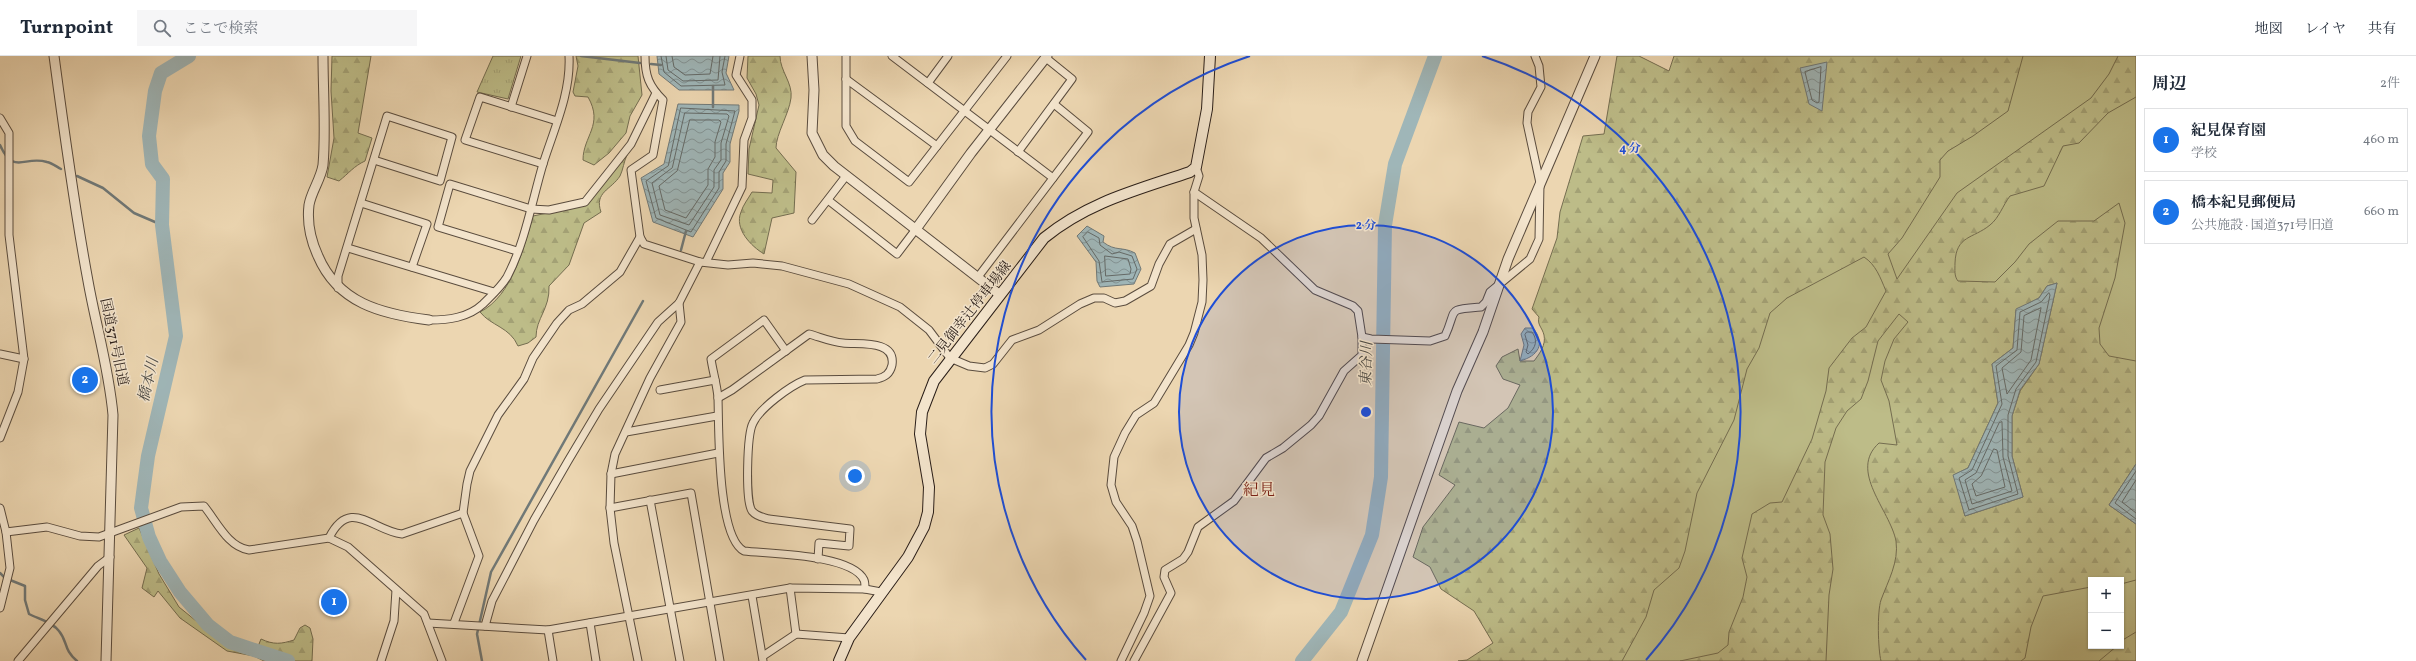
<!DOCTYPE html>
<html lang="ja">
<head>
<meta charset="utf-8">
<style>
	body { margin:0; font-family:Vollkorn,"Noto Serif JP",serif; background:#f6f6f7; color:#1f2937 }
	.controls { position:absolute; right:12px; bottom:12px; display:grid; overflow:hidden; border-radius:0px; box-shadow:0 1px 3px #0004 }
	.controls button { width:36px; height:36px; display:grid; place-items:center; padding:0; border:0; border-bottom:1px solid #e0e1e3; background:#fff; color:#1f2937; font:20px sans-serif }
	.you { position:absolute; left:855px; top:420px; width:14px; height:14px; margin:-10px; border:3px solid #fff; border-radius:50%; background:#1a73e8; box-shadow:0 0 0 6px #1a73e833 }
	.badge { display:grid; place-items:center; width:26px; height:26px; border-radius:50%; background:#1a73e8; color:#fff; font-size:13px; font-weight:700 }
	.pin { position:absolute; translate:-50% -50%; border:2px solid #fff; box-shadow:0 1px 4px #0006 }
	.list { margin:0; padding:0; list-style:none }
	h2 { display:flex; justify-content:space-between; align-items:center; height:52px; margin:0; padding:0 16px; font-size:17px }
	h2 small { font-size:13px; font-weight:400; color:#747a83 }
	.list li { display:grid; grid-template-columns:26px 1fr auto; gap:12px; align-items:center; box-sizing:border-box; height:64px; margin:0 8px 8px; padding:0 8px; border:1px solid #e0e1e3; border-radius:0px }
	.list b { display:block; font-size:15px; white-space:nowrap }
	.list p { margin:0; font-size:13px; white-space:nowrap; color:#747a83 }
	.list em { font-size:13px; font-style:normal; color:#747a83 }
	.icon { flex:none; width:22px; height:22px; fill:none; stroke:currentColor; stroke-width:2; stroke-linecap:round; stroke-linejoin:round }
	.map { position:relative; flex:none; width:2136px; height:605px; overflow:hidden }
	header { display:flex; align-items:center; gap:24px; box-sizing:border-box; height:56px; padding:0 20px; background:#fff; border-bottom:1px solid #e0e1e3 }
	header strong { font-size:19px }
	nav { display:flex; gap:22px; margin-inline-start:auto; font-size:14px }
	.search { width:280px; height:36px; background:#f6f6f7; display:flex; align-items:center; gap:10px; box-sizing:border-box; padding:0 14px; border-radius:0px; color:#747a83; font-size:15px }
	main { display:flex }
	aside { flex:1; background:#fff }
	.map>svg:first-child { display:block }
	.green { fill:#bdbc88; stroke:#746d50; fill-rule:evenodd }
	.forest { fill:url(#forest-firs); stroke:#746d50; fill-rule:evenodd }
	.park { fill:url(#park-tufts); stroke:#746d50 }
	.water { fill:url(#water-waves); stroke:#707978 }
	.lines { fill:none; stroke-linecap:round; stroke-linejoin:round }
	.shore { stroke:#646a68; stroke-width:1 }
	.stream { stroke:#707978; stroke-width:2.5 }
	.river { stroke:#9fb6b8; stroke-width:14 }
	.minor-casing { stroke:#5a4c3e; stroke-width:9 }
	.tertiary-casing { stroke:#5a4c3e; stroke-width:11 }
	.secondary-casing { stroke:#2a1e18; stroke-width:12 }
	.minor { stroke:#f3e4cc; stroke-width:7 }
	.tertiary { stroke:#f3e4cc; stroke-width:9 }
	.secondary { stroke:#f3e4cc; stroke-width:10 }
	.ring { fill:none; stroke:#1d4ed8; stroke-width:2 }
	.labels { text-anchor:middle; stroke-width:3; stroke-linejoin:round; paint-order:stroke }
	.street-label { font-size:14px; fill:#2a1e18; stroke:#f3e4cc }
	.water-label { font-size:15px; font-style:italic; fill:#4d4c48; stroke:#f3e4cc }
	.quarter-label { font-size:16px; fill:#7a1f14; stroke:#f3e4cc }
	.centre { fill:#1d4ed8; stroke:#f3e4cc; stroke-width:2 }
	.ring-label { font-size:12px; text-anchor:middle; font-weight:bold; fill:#1d4ed8; stroke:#f3e4cc; stroke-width:3; stroke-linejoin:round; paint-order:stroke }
</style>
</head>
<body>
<header>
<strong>Turnpoint</strong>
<div class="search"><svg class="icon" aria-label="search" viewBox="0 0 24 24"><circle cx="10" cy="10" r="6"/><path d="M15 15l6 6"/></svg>ここで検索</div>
<nav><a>地図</a><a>レイヤ</a><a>共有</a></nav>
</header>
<main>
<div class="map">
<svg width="2136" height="605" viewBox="0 0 2136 605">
	<defs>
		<pattern id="forest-firs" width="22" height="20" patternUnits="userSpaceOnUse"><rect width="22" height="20" fill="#bdbc88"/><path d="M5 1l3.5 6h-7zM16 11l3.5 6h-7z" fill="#a3a175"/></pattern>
		<pattern id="park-tufts" width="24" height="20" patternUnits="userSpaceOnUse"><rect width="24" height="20" fill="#bdbc88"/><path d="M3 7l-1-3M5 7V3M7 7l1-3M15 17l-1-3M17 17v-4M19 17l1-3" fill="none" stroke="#a3a175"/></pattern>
		<pattern id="water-waves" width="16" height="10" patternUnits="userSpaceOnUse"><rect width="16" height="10" fill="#9fb6b8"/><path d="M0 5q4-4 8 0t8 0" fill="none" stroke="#829395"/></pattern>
	</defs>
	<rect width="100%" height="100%" fill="#ecd6b1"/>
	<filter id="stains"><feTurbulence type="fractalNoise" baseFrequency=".005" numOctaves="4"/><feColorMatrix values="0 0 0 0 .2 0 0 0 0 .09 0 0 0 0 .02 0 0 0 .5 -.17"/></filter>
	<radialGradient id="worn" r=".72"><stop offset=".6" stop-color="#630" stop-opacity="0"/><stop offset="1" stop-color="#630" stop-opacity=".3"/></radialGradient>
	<path class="green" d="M1969,0h167v605h-560l162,-403zM2091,524h30v66h-30z"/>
	<g class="forest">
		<path d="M332,0h39l-13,77 14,5 -7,23c-11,5 -16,12 -26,20l-12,-4 7,-39 -3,-47z"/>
		<path d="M576,0h62l4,39 -12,21 -4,17 -17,20 -15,12 -11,-5c0,-24 21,-35 5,-63l-13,-1 -2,-4 5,-26z"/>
		<path d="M748,0h32c0,15 13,27 11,42 -2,16 -15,36 -15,50l20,24 -2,41 -22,5 -8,36c-13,-8 -30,-25 -23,-42 2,-7 7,-13 11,-20l20,1 1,-13 -25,-6 1,-25 10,-44 -3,-11 -9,-16z"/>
		<path d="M1617,0h22l30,15 5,-15h349l-15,55 -35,25 -25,15 -8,9v17l-38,61 -14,16 9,25 60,-86 134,-95 18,-24 9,-18h18v41l-28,16 -29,30 -16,3 -19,40 -34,10c-7,9 -11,22 -20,29 -17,14 -34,10 -35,38 0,7 -1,13 3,18l37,1 20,-20 14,-18 29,-23h36l25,-18 6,20 -10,55 -16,50 1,16 9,12 27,5v103l-27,41 27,19v56l-15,4v-4h-30v7l-48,9 -12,31 -6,31 -4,3h-140c-3,-12 -4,-49 0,-61 7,-19 18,-38 15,-59 -6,-31 -48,-70 -17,-98l18,2 -8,-44 -8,-21 4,-19 9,-22 14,-17 -9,-8 -21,27 -10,40 -7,18 -14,12 -11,17 -11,34 -2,53 7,19 3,35 -4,26 -3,66h-146l38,-8 10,-8 1,-13 14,-35 4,-20 -5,-19 10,-44 18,-11 12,-1 30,-63 14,-48 3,-23 23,-30 14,-11 20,-36c-6,-14 -10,-26 -22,-34l-77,41 -17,15 -11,35 -12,21 -13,51 -37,73 -12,58 -6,17 -25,22 -8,27 -24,44h-164l9,-1 26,-17 -19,-32 -33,-22 -11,-22 -17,-10 10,-30 32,-42 -16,-10 20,-53 25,6 24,-20 12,-23 -17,-6 -7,-13 6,-9 16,-8 2,12h14c6,-8 12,-16 10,-26 -2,-8 -7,-10 -5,-18l-7,-8 25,-71 3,-26 23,-76 21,-2zM2057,227l-18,81 -19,27 -8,25v40l11,41 -58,19 -11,-41 14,-7 30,-65 -6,-39 21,-16 3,-38 23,-12 8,-12z"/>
		<path d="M627,99c-3,6 -4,15 -7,21 -9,14 -26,16 -19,36l-17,11 -15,42 -20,21c1,23 -13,32 -13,51l-8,6 -10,3c-8,-19 -27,-20 -38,-34 32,-16 44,-65 53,-96l53,-11z"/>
		<path d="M139,472l20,46 20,33 38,31 38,16 6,-15c13,6 20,5 33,1l6,-12 5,-3 5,3 3,11 -1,22h-48l-10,-5 -27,-5 -47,-33 -22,-27 -4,6 -12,-9 5,-20 -23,-33z"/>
		<polygon points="2136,576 2136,605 2099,605 2117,590 2121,590 2121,585"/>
	</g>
	<polygon class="park" points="493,0 521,0 508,43 477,36"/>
	<g class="water">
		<polygon points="657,0 729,0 726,17 734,34 679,34 659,18"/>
		<polygon points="1827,6 1822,55 1809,48 1800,12"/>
		<polygon points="678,48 739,49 739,55 730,88 730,106 723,117 723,133 693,181 653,166 641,122 664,108"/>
		<path d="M1087,170l17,10 -1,6c13,10 19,4 32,11l6,16 -7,15 -34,3 -3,-6 -1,-19 -19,-26z"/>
		<polygon points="2057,227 2039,308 2020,334 2012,360 2012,400 2023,441 1965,460 1953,419 1968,412 1998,347 1992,308 2013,292 2016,253 2039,242 2047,230"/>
		<path d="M1525,272h8c13,16 5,28 -13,33l4,-16 -3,-11z"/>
		<polygon points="2136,408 2136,468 2109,449"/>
	</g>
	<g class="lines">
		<g class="shore">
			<polyline points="661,0 664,16 681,30 725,29 722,16 725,0"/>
			<polyline points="666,0 668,14 683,25 718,24 720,0"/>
			<polyline points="672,0 674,11 685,19 710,18 713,0"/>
			<polygon points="1821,11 1819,46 1817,47 1812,44 1805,16"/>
			<polygon points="681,52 735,55 726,88 726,105 719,116 719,132 691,176 656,162 646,125 668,110"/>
			<polygon points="685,57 727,58 729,60 721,87 721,104 714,114 714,131 689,169 660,159 652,127 672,112"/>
			<polygon points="690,64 719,64 721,66 715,86 715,101 708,113 708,129 686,162 665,154 659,130 677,115"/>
			<polygon points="1088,176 1099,182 1100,189 1112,198 1119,196 1132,200 1137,213 1133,223 1102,226 1099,205 1083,181"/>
			<polygon points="1105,200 1128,203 1131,213 1130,218 1106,220"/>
			<polygon points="2049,237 2050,239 2036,306 2016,333 2008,359 2008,400 2018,438 1969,454 1959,422 1972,414 2002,348 1996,310 2017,294 2020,256 2041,246"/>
			<polygon points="2041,252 2031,304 2007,338 2002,312 2021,296 2024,260"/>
			<path d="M1527,276h5c6,8 4,16 -4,22l-2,-2 2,-7 -3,-10z"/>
			<polygon points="2002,366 2003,401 2012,435 1972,448 1965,424 1976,417 1999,367"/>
			<polygon points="1994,393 1997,394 2005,431 1976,440 1972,428 1981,420"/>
			<polyline points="2136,415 2115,447 2136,463"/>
			<polyline points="2136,424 2122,446 2136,457"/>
		</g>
		<g class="stream">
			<polyline points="581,0 640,7"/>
			<polyline points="651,8 661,9"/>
			<polyline points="713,51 713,30"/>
			<path d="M0,89c14,31 24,10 47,17 5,1 10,5 14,7"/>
			<polyline points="77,120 103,132 134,157 162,169"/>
			<polyline points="681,194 686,175"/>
			<path d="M0,517l5,5 20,8v14l4,14c10,5 23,8 30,17 9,11 4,18 18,30"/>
			<polyline points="482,605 477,578 491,516 643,245"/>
		</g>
		<g class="river">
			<polyline points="189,0 161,17 155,35 149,80 152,108 163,123 162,169 176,280 148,400 141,452 149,481 160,505 180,536 208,569 230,586 288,605"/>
			<polyline points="1302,605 1341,556 1372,479 1381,421 1385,169 1395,108 1435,0"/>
		</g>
		<defs>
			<g id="minor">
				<path d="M645,0c0,20 4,30 18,44l-10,55 -22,15 9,67 4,7 56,18 28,3 25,-2 29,3 67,18 51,23 29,23 21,28 19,8 16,2 8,-4 19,-24 27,-10 41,-26 14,-6h10l11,5 10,-2 26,-15 8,-22 11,-20 26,-15"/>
				<polyline points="846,0 846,70 855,85 909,126 1007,0"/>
				<polyline points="892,0 1053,122"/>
				<polyline points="846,23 937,90"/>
				<polyline points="928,27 948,0"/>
				<polyline points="511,51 527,0"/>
				<polyline points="0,62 9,77 9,179 24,303 18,336 0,382"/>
				<polyline points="1018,96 1072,23 1046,2"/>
				<polyline points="543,108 465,84 480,41 557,65"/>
				<polyline points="828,144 897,198 916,173"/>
				<polyline points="361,147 427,168 412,211"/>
				<polyline points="812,164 846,120"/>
				<polyline points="348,192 494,236"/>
				<polyline points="517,195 438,171 450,128 531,153 549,154 585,146 631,88 656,37"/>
				<polyline points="706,206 742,131 744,84 752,62 752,44 736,19 740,0"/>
				<polyline points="978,221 1088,76 1054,48"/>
				<polyline points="338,232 338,220 387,60 452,81 440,125 374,104"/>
				<path d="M429,264c19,0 39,-2 54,-16 8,-8 18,-17 24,-27 18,-34 25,-76 36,-113 11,-35 28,-71 26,-108"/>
				<path d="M1362,281l9,2 59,2 15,-5c13,-28 0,-26 36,-29l5,-5 4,-10 40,-33 9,-20 1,-56 -13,-60 1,-11 13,-25 -2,-21 -4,-10"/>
				<path d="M786,295l-22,-31 -53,39c2,13 6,26 7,39 1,30 -1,139 26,153 25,3 108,3 120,29 1,2 1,6 1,9"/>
				<polyline points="0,298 24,303"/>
				<polyline points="660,334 715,324"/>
				<path d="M718,342l14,-8 77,-56c11,3 22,8 34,9 15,2 53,-4 49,22 -2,9 -7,12 -15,14l-72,1c-15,6 -45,28 -52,43 -6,11 -8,78 -1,88 5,6 11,6 17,8l81,10 -1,17 -30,-3 -1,16"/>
				<polyline points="626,376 717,360"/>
				<polyline points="611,418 718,397"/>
				<polyline points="650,444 680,605"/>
				<polyline points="0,452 6,476 10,512 0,552"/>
				<polyline points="610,452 611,418 615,398 650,322 681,266 679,247"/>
				<path d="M6,476l41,-5 33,9 19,1 82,-30 23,-1c13,16 24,41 45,44l80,-12 19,9 76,67 18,47"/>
				<path d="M329,482c21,-42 44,-7 73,-4l61,-21"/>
				<polyline points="790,532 796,578"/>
				<polyline points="752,540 763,605"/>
				<polyline points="428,567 548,574 790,532 865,533 881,536"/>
				<polyline points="454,567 479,500 463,457 467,428 470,415 498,359 524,323 533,302 557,267 569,254 582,248 620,216 640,181"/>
				<polyline points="590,567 596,605"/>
				<polyline points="485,570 492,545 534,464 568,405 599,353 658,266 679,247 700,206"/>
				<polyline points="548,574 553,605"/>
				<polyline points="763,600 796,578 849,582"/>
				<polyline points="18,605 98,510 110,501"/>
				<polyline points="381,605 394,565 396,534"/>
				<polyline points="638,605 614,487 610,452 691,437 720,605"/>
				<polyline points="1121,605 1144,557 1150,540 1137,485 1132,470 1116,446 1111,429 1114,401 1125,377 1136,359 1154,347 1189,289 1194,277 1202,246 1203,224 1202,199 1194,162 1194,136 1199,120 1196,111"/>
				<polyline points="1134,605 1171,537 1164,521 1165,514 1183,503 1188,496 1198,471 1234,445 1266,402 1283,392 1311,369 1319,360 1344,315 1362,299 1362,281 1358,255 1353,250 1315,234 1261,182 1194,136"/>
			</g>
			<g id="tertiary">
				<path d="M54,0c10,75 20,150 34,225 8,45 21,88 25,134l-7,246"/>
				<path d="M323,0c0,34 3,77 0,109 -2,14 -12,27 -14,40 -2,17 2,36 9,51 20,47 63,58 111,64"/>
				<polyline points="812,0 814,34 812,77 823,99 834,110 999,238"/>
				<polyline points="916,173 971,97 1047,0"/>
				<polyline points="1362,605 1457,335 1483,276 1508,203 1595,0"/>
			</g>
			<path id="secondary" d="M839,605l10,-23 59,-81 16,-30 4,-15 1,-25 -9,-53 2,-22 12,-31 110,-143c44,-36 93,-48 146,-66l6,-5 11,-58 3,-53"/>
		</defs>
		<use href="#minor" class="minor-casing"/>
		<use href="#tertiary" class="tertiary-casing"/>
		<use href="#secondary" class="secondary-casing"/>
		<use href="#minor" class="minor"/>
		<use href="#tertiary" class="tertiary"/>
		<use href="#secondary" class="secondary"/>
	</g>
	<circle cx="1366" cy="356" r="187" fill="#1d4ed8" fill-opacity=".12"/>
	<g class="ring">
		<circle cx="1366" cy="356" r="187"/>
		<path d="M1086 604A374 374 0 0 1 1250 0M1482 0A374 374 0 0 1 1646 604"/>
	</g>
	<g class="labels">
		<g class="street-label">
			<text transform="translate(969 256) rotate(-52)" y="5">二見御幸辻停車場線</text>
			<text transform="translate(115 286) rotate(78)" y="5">国道371号旧道</text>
		</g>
		<g class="water-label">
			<text transform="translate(1366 308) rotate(-89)" y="5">東谷川</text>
			<text transform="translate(148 324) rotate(-77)" y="5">橋本川</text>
		</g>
		<g class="quarter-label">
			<text x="1259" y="439">紀見</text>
		</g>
	</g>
	<circle cx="1366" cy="356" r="6" class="centre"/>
	<g class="ring-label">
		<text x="1630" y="96">4 分</text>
		<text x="1366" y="173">2 分</text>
	</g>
	<rect width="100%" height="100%" filter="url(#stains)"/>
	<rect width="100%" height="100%" fill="url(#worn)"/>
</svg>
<div class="controls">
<button>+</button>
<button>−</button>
</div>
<div class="you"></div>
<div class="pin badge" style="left:334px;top:546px">1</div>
<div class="pin badge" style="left:85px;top:324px">2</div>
</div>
<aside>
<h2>周辺<small>2件</small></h2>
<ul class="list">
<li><span class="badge">1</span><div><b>紀見保育園</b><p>学校</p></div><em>460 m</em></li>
<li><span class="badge">2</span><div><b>橋本紀見郵便局</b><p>公共施設 · 国道371号旧道</p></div><em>660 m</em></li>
</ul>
</aside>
</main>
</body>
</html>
